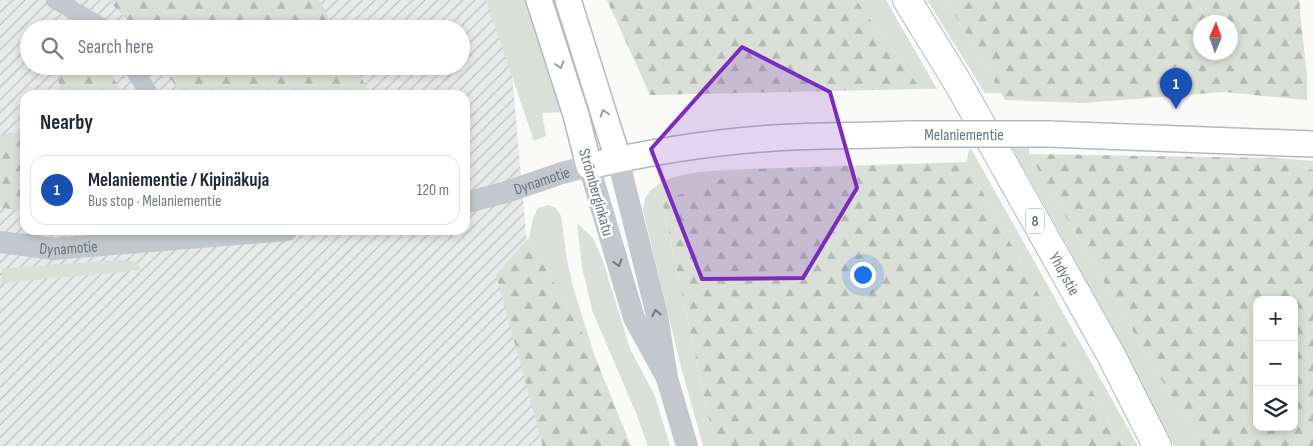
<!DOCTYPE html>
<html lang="en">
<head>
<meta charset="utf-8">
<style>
	body { margin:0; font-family:"Sofia Sans Condensed",sans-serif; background:#f6f6f7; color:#1f2937 }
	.controls { position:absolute; right:15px; bottom:15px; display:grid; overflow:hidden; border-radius:10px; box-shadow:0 2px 8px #0003 }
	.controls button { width:45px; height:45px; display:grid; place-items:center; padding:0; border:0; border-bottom:1px solid #e0e1e3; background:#fff; color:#1f2937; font:25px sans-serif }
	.compass { position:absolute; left:1193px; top:15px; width:45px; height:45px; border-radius:50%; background:#fff; box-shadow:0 2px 8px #0003; rotate:2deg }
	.you { position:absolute; left:862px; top:274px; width:18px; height:18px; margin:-12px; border:4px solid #fff; border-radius:50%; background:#1a73e8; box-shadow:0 0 0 8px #1a73e833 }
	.badge { display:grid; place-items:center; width:32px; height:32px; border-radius:50%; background:#e4572e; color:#fff; font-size:16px; font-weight:700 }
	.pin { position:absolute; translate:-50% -41px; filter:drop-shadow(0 1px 2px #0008) }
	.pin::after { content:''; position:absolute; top:26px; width:18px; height:15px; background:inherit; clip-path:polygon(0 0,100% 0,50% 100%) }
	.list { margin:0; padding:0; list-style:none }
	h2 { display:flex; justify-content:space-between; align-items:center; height:65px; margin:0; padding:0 20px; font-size:21px }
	h2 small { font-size:16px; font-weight:400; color:#747a83 }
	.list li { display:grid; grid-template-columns:32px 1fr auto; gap:15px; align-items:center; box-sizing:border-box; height:70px; margin:0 10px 10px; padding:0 10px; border:1px solid #e0e1e3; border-radius:15px }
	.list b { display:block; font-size:19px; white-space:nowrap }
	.list p { margin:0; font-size:16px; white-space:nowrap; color:#747a83 }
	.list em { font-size:16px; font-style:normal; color:#747a83 }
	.icon { flex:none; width:28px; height:28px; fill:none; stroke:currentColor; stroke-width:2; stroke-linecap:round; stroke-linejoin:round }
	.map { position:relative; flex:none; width:1313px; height:446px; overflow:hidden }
	.search { position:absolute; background:#fff; box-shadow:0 2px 8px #0003; left:20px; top:20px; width:450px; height:55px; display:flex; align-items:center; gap:12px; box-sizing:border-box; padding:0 18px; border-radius:28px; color:#747a83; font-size:19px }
	.panel { position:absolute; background:#fff; box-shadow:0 2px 8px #0003; left:20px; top:90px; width:450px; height:145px; border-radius:15px }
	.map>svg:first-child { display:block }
	.industrial { fill:url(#industrial-furrows); fill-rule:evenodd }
	.grass { fill:#dadfd7 }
	.forest { fill:url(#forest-firs); fill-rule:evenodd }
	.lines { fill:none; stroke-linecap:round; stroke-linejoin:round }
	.secondary-casing { stroke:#b3babf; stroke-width:28 }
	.trunk-casing { stroke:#b4b9bd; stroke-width:30 }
	.minor { stroke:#c3c8cc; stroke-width:18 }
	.tertiary { stroke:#c3c8cc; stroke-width:22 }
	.secondary { stroke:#fff; stroke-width:25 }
	.trunk { stroke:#fff; stroke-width:28 }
	.secondary-bridge-casing { stroke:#b3babf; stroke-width:28; stroke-linecap:butt }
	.secondary-bridge { stroke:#fff; stroke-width:25 }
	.oneway { stroke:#939fa8 }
	.oneway2 { stroke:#6a7a87 }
	.marked { fill:#7b2cbf; fill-opacity:0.2; stroke:#7b2cbf; stroke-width:4; stroke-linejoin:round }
	.labels { text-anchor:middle; stroke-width:5; stroke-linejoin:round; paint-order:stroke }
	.shield { fill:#fff; stroke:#939fa8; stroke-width:1 }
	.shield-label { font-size:15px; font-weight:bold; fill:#657683 }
	.street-label { font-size:16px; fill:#657683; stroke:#fff }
</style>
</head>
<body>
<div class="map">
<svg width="1313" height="446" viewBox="0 0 1313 446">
	<defs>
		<pattern id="industrial-furrows" width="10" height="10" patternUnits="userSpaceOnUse" patternTransform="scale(1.25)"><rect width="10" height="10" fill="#e8e9e9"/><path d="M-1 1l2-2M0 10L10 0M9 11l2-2" fill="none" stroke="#c0c1c2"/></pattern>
		<pattern id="forest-firs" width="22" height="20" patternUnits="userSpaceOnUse" patternTransform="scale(1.25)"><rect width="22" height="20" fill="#dadfd7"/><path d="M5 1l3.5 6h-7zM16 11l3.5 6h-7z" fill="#b4b9b4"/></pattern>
	</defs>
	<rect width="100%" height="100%" fill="#fafaf8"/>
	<path class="industrial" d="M0,0h499l8,18 38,428h-545zM29,29h432v37h-432zM25,95h440v135h-440z"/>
	<g class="grass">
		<polygon points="486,0 529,0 568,112 542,113 546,136 534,141"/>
		<polygon points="856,0 886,0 937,89 921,89"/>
		<polygon points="927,0 946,0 1001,93 985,93"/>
		<polygon points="1029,145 1029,154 1164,384 1201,446 1174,446 1078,265 1011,146"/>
		<polygon points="970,147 1138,446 1122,446 966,162"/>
		<polygon points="1278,158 1313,161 1313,170"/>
		<path d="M747,169l-85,32 49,227 14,18h-22l-22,-79 -38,-157c1,-4 1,-11 4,-15 18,-26 71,-24 100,-26z"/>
		<polygon points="548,205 555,207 561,216 567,260 573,287 594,354 529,238 533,219 538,208"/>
		<polygon points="577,223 593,238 603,261 630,349 655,396 670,446 648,446 636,413 592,310 582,267"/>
		<polygon points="119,260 136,262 141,270 1,283 3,268"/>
	</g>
	<g class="forest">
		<polygon points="108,0 319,0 335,29 136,29"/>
		<polygon points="607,0 856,0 921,89 650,95"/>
		<path d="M946,0h353l8,77v23l-83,-8 -140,11 -79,-3zM1200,22h30v30h-30z"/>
		<polygon points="58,66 108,66 122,95 59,95"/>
		<polygon points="163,66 355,66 371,95 181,95"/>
		<polygon points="25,129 25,212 0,207 0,136"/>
		<path d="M1029,154l249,4 35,12v276h-112l-37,-62zM1257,300h37v127h-37z"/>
		<polygon points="966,162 1122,446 725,446 711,428 662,201 747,169"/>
		<polygon points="529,238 594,354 631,446 543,446 496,275"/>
	</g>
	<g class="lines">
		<defs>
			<g id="secondary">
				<path d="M539,0l37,115 13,51c60,-14 123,-24 185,-28 44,-3 89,-2 134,-4"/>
				<polyline points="568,0 618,159"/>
				<polyline points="1049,134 1313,144"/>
			</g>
			<g id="trunk">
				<path id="s3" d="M907,0l51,83 153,272 46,91"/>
			</g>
		</defs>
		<use href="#secondary" class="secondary-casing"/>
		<use href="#trunk" class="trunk-casing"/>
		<g class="minor">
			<polyline points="55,0 102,27 104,29"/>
			<polyline points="132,66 150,95"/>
		</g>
		<g class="tertiary">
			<polyline points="618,159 657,315 667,378 687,446"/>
			<path id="s1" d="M465,203l41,-11 56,-19 27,-7 45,152 33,60"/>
			<path id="s2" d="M0,242l53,7 234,-19"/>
		</g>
		<use href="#secondary" class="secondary"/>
		<use href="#trunk" class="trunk"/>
		<defs>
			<g id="secondary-bridge">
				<path id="s4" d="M908,134h141"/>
			</g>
		</defs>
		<use href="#secondary-bridge" class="secondary-bridge-casing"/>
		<use href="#secondary-bridge" class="secondary-bridge"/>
	</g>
	<defs><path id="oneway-chevron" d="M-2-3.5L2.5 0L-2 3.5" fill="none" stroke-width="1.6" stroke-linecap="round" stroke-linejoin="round" transform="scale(1.25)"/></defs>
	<g class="oneway">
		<use href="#oneway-chevron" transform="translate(560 65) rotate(72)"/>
		<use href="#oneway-chevron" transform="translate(604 113) rotate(-107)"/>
	</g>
	<g class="oneway2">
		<use href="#oneway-chevron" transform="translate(618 263) rotate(74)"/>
		<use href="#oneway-chevron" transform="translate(656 313) rotate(-102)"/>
	</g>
	<path class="marked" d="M742,47l88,45 27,96 -54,90 -101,1 -51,-130z"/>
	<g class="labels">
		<rect class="shield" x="1026" y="208.5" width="18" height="25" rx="4"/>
		<g class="shield-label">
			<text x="1035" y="226">8</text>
		</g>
		<g class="street-label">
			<text dy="6" stroke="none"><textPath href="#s4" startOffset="56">Melaniementie</textPath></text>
			<text dy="6" stroke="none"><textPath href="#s1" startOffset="80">Dynamotie</textPath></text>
			<text transform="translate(597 192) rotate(74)" y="6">Strömberginkatu</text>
			<text dy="6" stroke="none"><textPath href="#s2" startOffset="69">Dynamotie</textPath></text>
			<text dy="6" stroke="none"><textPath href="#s3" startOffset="316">Yhdystie</textPath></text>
		</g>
	</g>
</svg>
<div class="controls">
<button>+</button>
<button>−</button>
<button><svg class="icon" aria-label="layers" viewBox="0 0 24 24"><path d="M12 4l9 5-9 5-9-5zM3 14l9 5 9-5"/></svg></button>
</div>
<svg class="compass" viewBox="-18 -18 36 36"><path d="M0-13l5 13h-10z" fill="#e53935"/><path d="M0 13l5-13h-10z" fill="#747a83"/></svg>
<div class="you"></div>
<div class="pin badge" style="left:1176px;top:109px;background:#1a4fb4">1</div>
<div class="search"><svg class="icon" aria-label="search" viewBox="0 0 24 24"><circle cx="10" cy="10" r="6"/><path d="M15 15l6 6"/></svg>Search here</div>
<section class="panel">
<h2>Nearby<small></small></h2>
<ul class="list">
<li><span class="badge" style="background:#1a4fb4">1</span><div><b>Melaniementie / Kipinäkuja</b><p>Bus stop · Melaniementie</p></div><em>120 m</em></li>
</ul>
</section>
</div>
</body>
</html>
